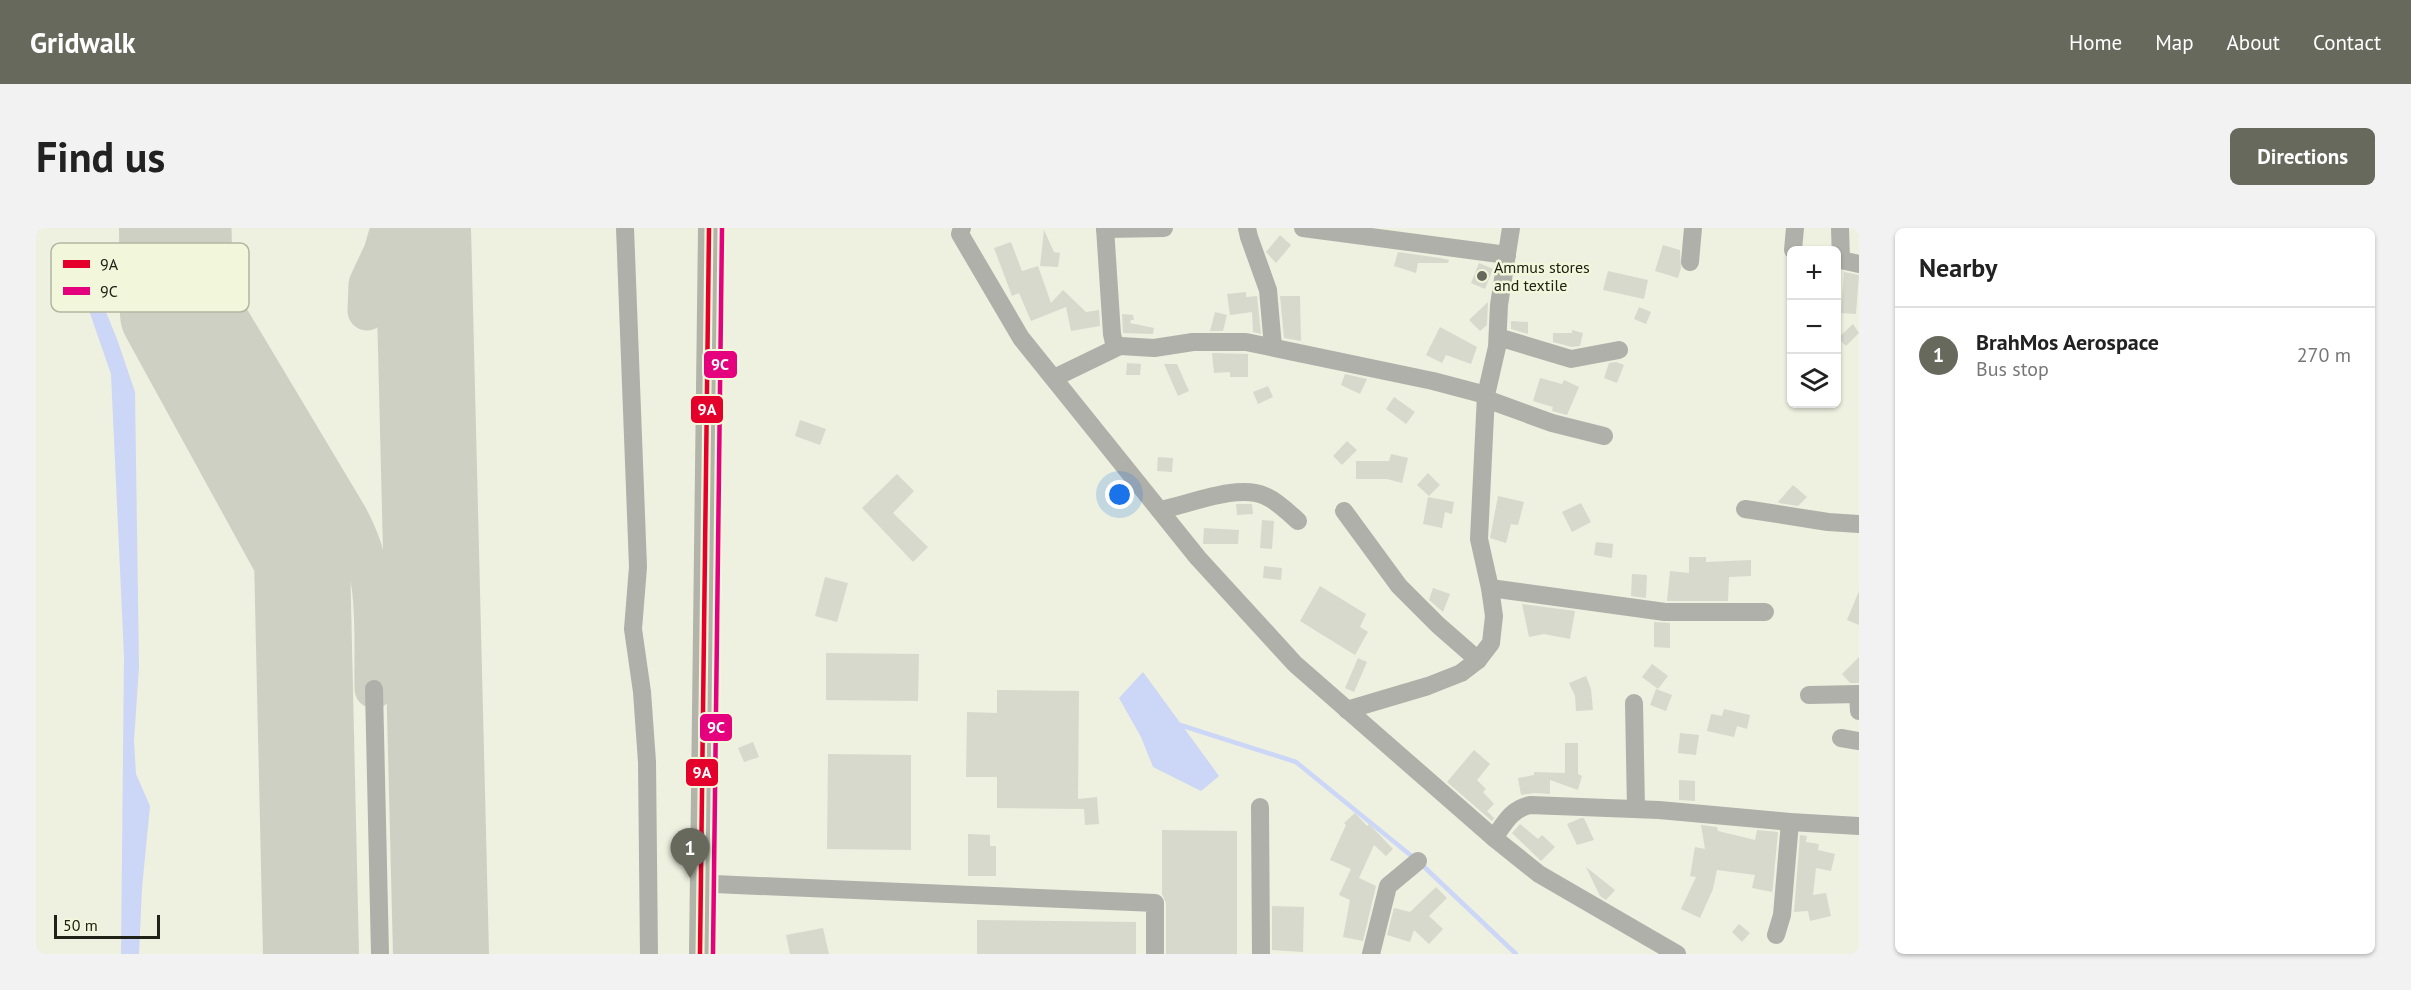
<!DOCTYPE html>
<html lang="en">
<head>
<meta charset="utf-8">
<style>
	body { margin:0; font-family:"PT Sans",sans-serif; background:#f2f2f2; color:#222 }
	.controls { position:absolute; right:18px; top:18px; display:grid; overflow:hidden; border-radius:9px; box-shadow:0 2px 4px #0004 }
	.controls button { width:54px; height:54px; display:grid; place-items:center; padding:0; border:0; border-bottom:2px solid #e0e0e0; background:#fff; color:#222; font:30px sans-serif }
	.scale { position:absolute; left:18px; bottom:15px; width:106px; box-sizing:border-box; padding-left:6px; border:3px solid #202117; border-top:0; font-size:16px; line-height:21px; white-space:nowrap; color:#202117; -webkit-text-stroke:4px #f2f6da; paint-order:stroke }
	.you { position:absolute; left:1084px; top:267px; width:21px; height:21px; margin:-15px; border:4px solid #fff; border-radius:50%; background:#1a73e8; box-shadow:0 0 0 9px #1a73e833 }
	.badge { display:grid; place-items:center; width:39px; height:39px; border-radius:50%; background:#68695d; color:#fff; font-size:20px; font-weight:700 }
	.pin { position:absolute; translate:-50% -50px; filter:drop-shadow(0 2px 3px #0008) }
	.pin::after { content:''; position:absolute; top:32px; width:21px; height:18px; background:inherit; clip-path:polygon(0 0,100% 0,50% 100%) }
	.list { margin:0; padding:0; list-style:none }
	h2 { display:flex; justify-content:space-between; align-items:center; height:78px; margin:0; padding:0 24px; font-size:26px }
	h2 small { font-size:20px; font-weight:400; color:#767676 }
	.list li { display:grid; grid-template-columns:39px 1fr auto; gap:18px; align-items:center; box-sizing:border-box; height:96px; padding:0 24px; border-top:2px solid #e0e0e0 }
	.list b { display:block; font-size:22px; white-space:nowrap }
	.list p { margin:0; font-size:20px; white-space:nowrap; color:#767676 }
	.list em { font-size:20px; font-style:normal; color:#767676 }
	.icon { flex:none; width:33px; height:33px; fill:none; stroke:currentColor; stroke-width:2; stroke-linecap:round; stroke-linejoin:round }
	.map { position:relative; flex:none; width:1823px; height:726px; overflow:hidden; border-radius:9px }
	header { display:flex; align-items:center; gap:36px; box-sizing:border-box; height:84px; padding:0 30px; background:#68695d; color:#fff }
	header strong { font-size:28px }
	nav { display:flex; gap:33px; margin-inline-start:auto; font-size:21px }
	.intro { display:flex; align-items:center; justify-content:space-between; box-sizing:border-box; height:144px; padding:0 36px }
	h1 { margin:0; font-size:42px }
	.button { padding:15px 27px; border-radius:9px; background:#68695d; color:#fff; font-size:21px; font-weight:700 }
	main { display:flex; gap:36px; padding:0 36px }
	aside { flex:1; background:#fff; border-radius:9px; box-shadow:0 2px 4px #0004 }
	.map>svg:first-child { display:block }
	.water { fill:#ccd6f6 }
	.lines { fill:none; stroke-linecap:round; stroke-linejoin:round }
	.stream { stroke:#ccd6f6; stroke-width:4.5 }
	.taxiway { stroke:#cfd0c4; stroke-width:39 }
	.runway { stroke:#cfd0c4; stroke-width:96 }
	.building { fill:#d7d9cd }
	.minor { stroke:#afb0a9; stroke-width:18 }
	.major { stroke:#b2b4a9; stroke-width:22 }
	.bus-1-casing { stroke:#f2f6da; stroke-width:9 }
	.bus-2-casing { stroke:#f2f6da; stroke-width:9 }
	.bus-1 { stroke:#e4002b; stroke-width:4.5 }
	.bus-2 { stroke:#e5007d; stroke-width:4.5 }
	.poi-dot { fill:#68695d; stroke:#f2f6da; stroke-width:2 }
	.labels { text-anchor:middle; stroke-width:5; stroke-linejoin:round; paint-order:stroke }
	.poi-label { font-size:16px; fill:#202117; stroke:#f2f6da; text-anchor:start }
	.key { fill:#f2f6da; stroke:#b3b6a0; stroke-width:1.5 }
	.key-label { font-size:16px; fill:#202117 }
	.line-badge { stroke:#f2f6da; stroke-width:2 }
	.badge-label { font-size:16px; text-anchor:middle; font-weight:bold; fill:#fff }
</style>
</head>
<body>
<header>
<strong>Gridwalk</strong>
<nav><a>Home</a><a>Map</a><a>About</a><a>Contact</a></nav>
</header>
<div class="intro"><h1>Find us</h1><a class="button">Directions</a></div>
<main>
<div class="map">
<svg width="1823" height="726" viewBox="0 0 1823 726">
	<rect width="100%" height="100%" fill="#eef0e0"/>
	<g class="water">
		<polygon points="43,18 81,111 99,164 103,439 98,513 100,546 114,578 106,660 103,726 85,726 88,428 75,146 31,19"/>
		<polygon points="1107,444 1183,548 1165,563 1117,539 1105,509 1083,470"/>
	</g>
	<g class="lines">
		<g class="stream">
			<polyline points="1141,496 1260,534 1378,630"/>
			<polyline points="1384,635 1480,726"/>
		</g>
		<g class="taxiway">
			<path d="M176,0l1,40 10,39 125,209c32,58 25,109 26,173"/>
			<polyline points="331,83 332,56 347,24 354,0"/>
		</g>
		<g class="runway">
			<polyline points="131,0 132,86 266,330 275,726"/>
			<polyline points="387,0 405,726"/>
		</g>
	</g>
	<g class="building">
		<polygon points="1008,2 1018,24 1024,25 1022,39 1004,38"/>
		<polygon points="1244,7 1255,17 1240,35 1230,24"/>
		<polygon points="975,14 986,43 1002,38 1015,75 1027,62 1050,84 1063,82 1064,98 1035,103 1030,79 995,93 983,65 976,68 958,20"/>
		<polygon points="1627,17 1644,22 1645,40 1642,50 1619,43"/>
		<polygon points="1362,24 1404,30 1413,32 1412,35 1382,35 1380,45 1358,38"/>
		<polygon points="1443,35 1457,41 1449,61 1435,55"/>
		<polygon points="1572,43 1612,52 1608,71 1567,62"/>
		<polygon points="1808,44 1823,47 1820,86 1805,85"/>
		<polygon points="1210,64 1210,69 1221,68 1225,106 1217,104 1216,84 1194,87 1191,66"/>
		<polygon points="1244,68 1264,68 1265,113 1248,110"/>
		<polygon points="1452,74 1451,97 1444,103 1433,92"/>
		<polygon points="1603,79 1615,84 1610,96 1598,91"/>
		<polygon points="1179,84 1191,87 1187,103 1174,103"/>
		<polygon points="1086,86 1097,87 1098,92 1095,92 1094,95 1118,100 1117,106 1087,105"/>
		<polygon points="1475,93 1492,94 1492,106 1475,101"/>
		<polygon points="1817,96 1823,105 1810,118 1802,110"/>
		<polygon points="1404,99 1441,119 1435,136 1410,127 1406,135 1390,127"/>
		<polygon points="1536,102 1547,105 1544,118 1536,119 1517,114 1517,105 1536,105"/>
		<polygon points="1176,125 1212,126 1212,149 1194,149 1194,144 1178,145"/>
		<polygon points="1580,134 1588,137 1581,155 1568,150 1573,135"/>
		<polygon points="1091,135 1105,136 1104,147 1090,147"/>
		<polygon points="1128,136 1141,136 1153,163 1142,168"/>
		<polygon points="1309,146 1331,151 1324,166 1305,157"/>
		<polygon points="1504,150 1526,156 1528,152 1543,159 1531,187 1516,183 1517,179 1497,173"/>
		<polygon points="1232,158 1237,169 1222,176 1217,164"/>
		<polygon points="1358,169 1379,184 1370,196 1350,181"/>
		<polygon points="764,192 790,201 784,217 759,208"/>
		<polygon points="1311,213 1321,222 1306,237 1297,228"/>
		<polygon points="1355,226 1372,230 1366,255 1351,251 1320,251 1320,233 1353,233"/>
		<polygon points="1122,229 1137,230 1136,244 1121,243"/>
		<polygon points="1392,245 1404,257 1393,268 1381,257"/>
		<polygon points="861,246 878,263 857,285 892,319 877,334 826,280"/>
		<polygon points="1757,257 1771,269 1762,278 1743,275 1742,274"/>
		<polygon points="1462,268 1488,274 1482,297 1475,296 1470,315 1454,310"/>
		<polygon points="1392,269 1418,274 1416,286 1409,284 1406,300 1387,296"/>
		<polygon points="1545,275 1555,294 1536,304 1526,284"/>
		<polygon points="1200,276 1216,276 1217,286 1201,287"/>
		<polygon points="1226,292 1238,293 1236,321 1224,320"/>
		<polygon points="1168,300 1203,302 1202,316 1167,316"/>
		<polygon points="1560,314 1577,316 1576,330 1558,327"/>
		<polygon points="1653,329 1670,329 1670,334 1715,332 1715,348 1693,349 1692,373 1631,373 1634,343 1653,345"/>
		<polygon points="1228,338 1246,340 1245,352 1227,350"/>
		<polygon points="1596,346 1611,347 1610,370 1595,368"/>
		<polygon points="789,349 812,355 801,394 779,388"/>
		<polygon points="1284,358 1330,386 1324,399 1332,404 1319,427 1264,393"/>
		<polygon points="1397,360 1414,366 1407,384 1393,372"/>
		<polygon points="1823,363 1823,397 1811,392"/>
		<polygon points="1486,376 1539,383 1534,411 1508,406 1493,409"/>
		<polygon points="1618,394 1634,395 1634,420 1618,419"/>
		<polygon points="790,425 883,426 882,473 790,472"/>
		<polygon points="1823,429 1823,455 1814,455 1806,446"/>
		<polygon points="1322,430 1331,434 1318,464 1309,460"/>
		<polygon points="1616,436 1632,448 1622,461 1606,449"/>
		<polygon points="1550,448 1555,461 1557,482 1540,483 1539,468 1533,455"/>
		<polygon points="1620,461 1636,467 1630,483 1614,477"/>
		<polygon points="961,462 1043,463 1042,571 1061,569 1063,596 1049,597 1048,581 961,580 961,549 930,549 931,484 961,485"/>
		<polygon points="1688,481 1714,487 1711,501 1701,498 1698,509 1671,503 1675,486 1686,488"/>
		<polygon points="1644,505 1663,507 1660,527 1642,525"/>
		<polygon points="717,514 723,529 708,534 702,520"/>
		<polygon points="1529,515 1542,515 1542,546 1546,548 1542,562 1514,552 1514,566 1499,565 1485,567 1482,550 1498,547 1498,544 1529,545"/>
		<polygon points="1438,522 1454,536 1441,552 1450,561 1447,564 1458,576 1451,583 1458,590 1456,593 1411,554"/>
		<polygon points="792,526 875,527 875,622 791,621"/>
		<polygon points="1643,552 1659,553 1659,573 1643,572"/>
		<polygon points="1319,585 1331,598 1333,596 1357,621 1350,628 1338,617 1323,650 1340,658 1327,713 1307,709 1314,672 1303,667 1315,641 1294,632 1310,597 1308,595"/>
		<polygon points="1545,590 1548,590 1558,612 1541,617 1531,596"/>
		<polygon points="1484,596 1502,611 1506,607 1519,619 1505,633 1476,605"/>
		<polygon points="1665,597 1681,599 1682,603 1719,612 1721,602 1742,604 1736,668 1736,664 1716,660 1719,647 1681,642 1677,661 1664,690 1645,681 1660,649 1654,648 1659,619 1669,621"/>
		<polygon points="1126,602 1201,603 1201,726 1130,726 1130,675 1126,666"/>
		<polygon points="932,606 954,607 954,618 960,618 960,648 932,648"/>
		<polygon points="1764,607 1771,608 1770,614 1783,616 1782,622 1799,626 1795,643 1780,640 1777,667 1790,665 1795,688 1774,693 1772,683 1758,684"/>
		<polygon points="1550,639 1579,662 1570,672 1564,668"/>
		<polygon points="1400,659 1411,670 1393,688 1407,701 1393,716 1378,702 1374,714 1351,707 1358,680 1374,684"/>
		<polygon points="1236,678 1268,679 1267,724 1236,722"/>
		<polygon points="941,692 1100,694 1100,726 941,726"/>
		<polygon points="1703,696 1714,705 1706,714 1696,704"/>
		<polygon points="787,700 793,726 754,726 750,707"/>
	</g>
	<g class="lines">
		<g class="minor">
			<polyline points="589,0 602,339 597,401 606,464 611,534 613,726"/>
			<polyline points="926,0 924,6 985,110 1162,330 1259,436 1458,610 1503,646 1641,726"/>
			<polyline points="1069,0 1076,106 1078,115 1084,118 1118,120 1157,114 1210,114 1397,153 1450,167"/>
			<polyline points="1211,0 1213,9 1232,62 1237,119"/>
			<polyline points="1267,0 1471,27"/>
			<polyline points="1804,0 1805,32 1823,36"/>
			<polyline points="1069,1 1128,0"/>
			<polyline points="1757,22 1759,0"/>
			<polyline points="1654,34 1657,0"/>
			<polyline points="1462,109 1535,131 1583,122"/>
			<polyline points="1018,150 1084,118"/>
			<polyline points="1450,171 1516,195 1568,208"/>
			<polyline points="1709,281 1792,294 1823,296"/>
			<path d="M1124,282c28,-5 78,-27 105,-14 12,5 23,16 33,25"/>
			<polyline points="1308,283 1363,358 1402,397 1442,432"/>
			<polyline points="1454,360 1629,384 1729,384"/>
			<polyline points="338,461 344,726"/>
			<polyline points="1773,467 1822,466 1823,483"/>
			<polyline points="1598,475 1600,581"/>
			<polyline points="1311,482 1392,458 1425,445 1442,432 1455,415 1458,388 1454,360 1443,311 1450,167 1461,119 1463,77 1475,0"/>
			<polyline points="1805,510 1823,513"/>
			<polyline points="1224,579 1225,726"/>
			<path d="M1458,610c10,-14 17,-29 36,-33l129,5 131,12 69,4"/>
			<polyline points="678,656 1119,675 1119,726"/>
			<polyline points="1740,707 1746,687 1754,594"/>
			<polyline points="1335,726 1352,658 1382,633"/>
		</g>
		<polyline class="major" points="664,726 673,0"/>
		<defs>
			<polyline id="bus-1" points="664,726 673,0"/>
			<polyline id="bus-2" points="677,726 686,0"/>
		</defs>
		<use href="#bus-1" class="bus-1-casing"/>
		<use href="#bus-2" class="bus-2-casing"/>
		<use href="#bus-1" class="bus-1"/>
		<use href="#bus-2" class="bus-2"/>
	</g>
	<circle class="poi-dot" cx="1446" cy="48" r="6"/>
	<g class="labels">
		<g class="poi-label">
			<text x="1458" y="45">Ammus stores<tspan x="1458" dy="18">and textile</tspan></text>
		</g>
	</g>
	<rect x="15" y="15" width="198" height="69" rx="9" class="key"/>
	<rect x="27" y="32" width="27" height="8" fill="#e4002b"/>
	<rect x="27" y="59" width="27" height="8" fill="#e5007d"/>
	<g class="key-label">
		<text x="64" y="42">9A</text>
		<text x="64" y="69">9C</text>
	</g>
	<g class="line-badge">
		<rect x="667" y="122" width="35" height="29" rx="6" fill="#e5007d"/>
		<rect x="654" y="167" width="34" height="29" rx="6" fill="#e4002b"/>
		<rect x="663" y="485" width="34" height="29" rx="6" fill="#e5007d"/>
		<rect x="649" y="530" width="34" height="29" rx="6" fill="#e4002b"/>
	</g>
	<g class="badge-label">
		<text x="684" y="142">9C</text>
		<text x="671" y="187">9A</text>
		<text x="680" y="505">9C</text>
		<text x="666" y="550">9A</text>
	</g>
</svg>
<div class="controls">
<button>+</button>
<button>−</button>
<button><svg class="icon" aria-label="layers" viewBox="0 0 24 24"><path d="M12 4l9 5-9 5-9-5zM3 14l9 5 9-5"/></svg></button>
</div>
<div class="scale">50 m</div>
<div class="you"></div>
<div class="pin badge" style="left:654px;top:650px">1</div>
</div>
<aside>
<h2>Nearby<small></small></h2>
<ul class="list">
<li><span class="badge">1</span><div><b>BrahMos Aerospace</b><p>Bus stop</p></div><em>270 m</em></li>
</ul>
</aside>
</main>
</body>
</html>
